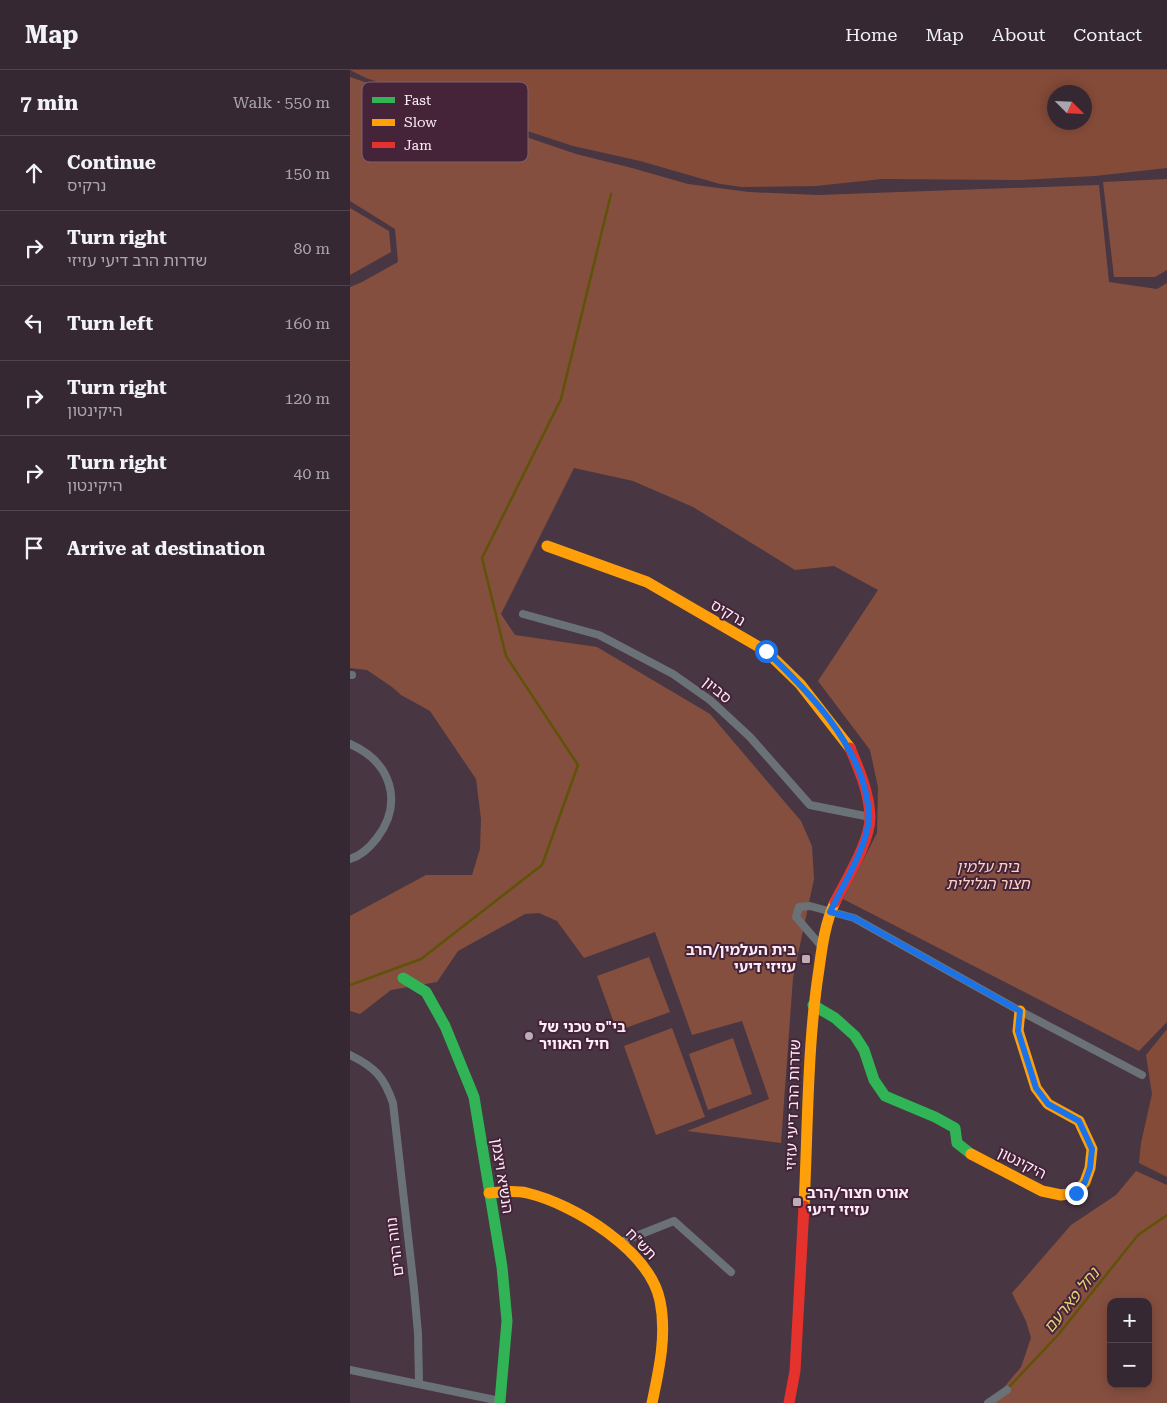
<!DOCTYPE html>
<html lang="en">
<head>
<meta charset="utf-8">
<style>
	body { margin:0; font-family:"Roboto Serif","Noto Sans Hebrew",serif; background:#3d303a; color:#f1f3f6 }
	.controls { position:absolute; right:15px; bottom:15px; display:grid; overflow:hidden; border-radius:10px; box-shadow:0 2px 12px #0003 }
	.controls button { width:45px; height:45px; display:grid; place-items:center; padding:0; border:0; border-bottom:1px solid #50444d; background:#362832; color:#f1f3f6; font:25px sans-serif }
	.compass { position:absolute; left:697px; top:15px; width:45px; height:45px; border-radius:50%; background:#362832; box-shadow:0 2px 12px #0003; rotate:114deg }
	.stop { position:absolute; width:15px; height:15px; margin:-11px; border:4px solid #1a73e8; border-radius:50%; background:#fff }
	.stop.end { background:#1a73e8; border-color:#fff; box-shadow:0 1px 5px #0008 }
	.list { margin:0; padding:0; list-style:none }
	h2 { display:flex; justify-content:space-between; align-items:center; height:65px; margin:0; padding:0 20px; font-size:21px }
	h2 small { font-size:16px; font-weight:400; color:#aaa6ac }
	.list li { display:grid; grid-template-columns:32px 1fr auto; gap:15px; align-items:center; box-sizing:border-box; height:75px; padding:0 20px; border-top:1px solid #50444d }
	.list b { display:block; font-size:19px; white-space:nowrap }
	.list p { margin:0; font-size:16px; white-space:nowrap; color:#aaa6ac }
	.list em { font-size:16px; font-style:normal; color:#aaa6ac }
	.icon { flex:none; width:28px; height:28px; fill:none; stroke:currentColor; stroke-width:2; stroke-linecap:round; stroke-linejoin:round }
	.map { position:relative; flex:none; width:817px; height:1333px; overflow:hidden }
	header { display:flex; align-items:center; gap:30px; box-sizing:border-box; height:70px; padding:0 25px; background:#362832; border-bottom:1px solid #50444d }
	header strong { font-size:24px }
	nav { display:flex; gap:28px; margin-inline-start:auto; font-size:18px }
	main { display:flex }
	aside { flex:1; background:#362832 }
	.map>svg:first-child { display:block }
	.green { fill:#854f3f; fill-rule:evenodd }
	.forest { fill:#844b38; fill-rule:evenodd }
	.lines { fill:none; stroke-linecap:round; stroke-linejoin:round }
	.stream { stroke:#5f5308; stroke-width:2.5 }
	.street { stroke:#6b7277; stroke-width:8 }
	.fast { stroke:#30b455; stroke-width:11 }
	.slow { stroke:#ff9f0a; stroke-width:11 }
	.jam { stroke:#e5322d; stroke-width:11 }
	.route { stroke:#1a73e8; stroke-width:6 }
	.poi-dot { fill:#beacb7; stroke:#45243a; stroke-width:2 }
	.labels { text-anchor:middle; stroke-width:4; stroke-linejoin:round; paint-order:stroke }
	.street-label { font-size:15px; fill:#fdebf6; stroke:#45243a }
	.park-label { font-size:15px; font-style:italic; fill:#fbd3c5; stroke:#45243a }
	.poi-label { font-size:15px; font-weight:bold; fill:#fdebf6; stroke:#45243a; text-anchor:start }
	.water-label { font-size:16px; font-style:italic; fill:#e3d470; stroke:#45243a }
	.key { fill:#45243a; stroke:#7c6072; stroke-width:1 }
	.key-label { font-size:14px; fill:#fdebf6 }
</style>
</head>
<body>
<header>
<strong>Map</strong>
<nav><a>Home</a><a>Map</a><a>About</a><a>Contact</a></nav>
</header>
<main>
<aside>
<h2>7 min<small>Walk · 550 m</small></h2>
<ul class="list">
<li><svg class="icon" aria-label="ahead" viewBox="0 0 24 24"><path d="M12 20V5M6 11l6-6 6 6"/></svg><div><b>Continue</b><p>נרקיס</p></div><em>150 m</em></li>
<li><svg class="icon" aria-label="right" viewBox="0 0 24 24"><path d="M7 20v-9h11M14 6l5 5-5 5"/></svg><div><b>Turn right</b><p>שדרות הרב דיעי עזיזי</p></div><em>80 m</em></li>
<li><svg class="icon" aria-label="left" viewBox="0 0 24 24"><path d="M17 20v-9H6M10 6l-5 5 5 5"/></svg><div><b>Turn left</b></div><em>160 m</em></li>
<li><svg class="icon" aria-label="right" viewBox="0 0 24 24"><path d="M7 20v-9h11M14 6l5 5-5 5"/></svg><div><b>Turn right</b><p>היקינטון</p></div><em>120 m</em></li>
<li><svg class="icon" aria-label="right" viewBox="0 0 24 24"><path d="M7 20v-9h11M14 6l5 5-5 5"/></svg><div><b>Turn right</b><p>היקינטון</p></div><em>40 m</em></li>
<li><svg class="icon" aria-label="arrive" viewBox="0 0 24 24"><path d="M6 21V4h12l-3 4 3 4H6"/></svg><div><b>Arrive at destination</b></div></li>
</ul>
</aside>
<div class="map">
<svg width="817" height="1333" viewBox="0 0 817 1333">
	<rect width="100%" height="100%" fill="#483642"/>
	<g class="green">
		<polygon points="0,7 226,84 282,98 338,114 399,122 467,125 749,115 759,212 807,219 817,213 817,952 789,981 493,829 527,763 528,717 520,680 468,611 528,520 484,496 445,500 343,437 283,411 224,398 151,544 165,565 247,577 360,644 451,751 462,776 464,809 443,908 431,1073 337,1061 419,1029 392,951 342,965 305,862 234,888 207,851 189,843 175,844 108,881 87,912 41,920 10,944 0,941 0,846 76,805 122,805 130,779 131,749 126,709 80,641 51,625 42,617 17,600 0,598 0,217 12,212 48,192 45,159 0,131"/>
		<polygon points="817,109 817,200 805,207 764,207 753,112"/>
		<polygon points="0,138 39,161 41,182 0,205"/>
		<polygon points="299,887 320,942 267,961 247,906"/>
		<polygon points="322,958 355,1047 306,1065 274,976"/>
		<polygon points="383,968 402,1024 358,1040 339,984"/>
		<path d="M786,1101l31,14v218h-176l30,-36 10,-29 -5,-17 -14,-28 59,-68 45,-30zM761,1232h37v82h-37z"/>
	</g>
	<g class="forest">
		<path d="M0,0h817v98l-72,8 -74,4 -139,-1 -66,7 -74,1 -22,-3 -80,-23 -67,-15 -207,-68zM704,22h30v30h-30z"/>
		<polygon points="817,959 817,1107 789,1093 791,1073 802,1024 796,985"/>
	</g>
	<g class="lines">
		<g class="stream">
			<polyline points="0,915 71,889 192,795 228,695 156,586 132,488 211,329 261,124"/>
			<polyline points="658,1318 708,1265 788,1165 817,1145"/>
		</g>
		<g class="street">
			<polyline points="173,544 249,565 323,604 360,630 400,667 460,735 520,747"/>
			<polyline points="0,605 2,605"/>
			<path d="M0,674c41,18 54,58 27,94 -7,9 -16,18 -27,21"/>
			<polyline points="472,877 446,847 449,837 460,836 504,848 670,941 792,1005"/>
			<path d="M0,985c25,12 34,22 43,48l21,186 4,44 1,51"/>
			<polyline points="271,1172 324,1151 381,1202"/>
			<polyline points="0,1300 150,1331 150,1333"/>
			<polyline points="638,1333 657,1320"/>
		</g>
		<g class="fast">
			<polyline points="53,908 76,922 95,956 124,1027 152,1197 157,1251 150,1331"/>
			<polyline points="463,935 485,948 505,966 514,980 524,1010 535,1026 585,1047 605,1058 607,1073 621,1084"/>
		</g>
		<g class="slow">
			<polyline points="197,476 297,512 416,581 450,614 500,678"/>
			<polyline points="621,1084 692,1121 711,1125 726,1123 735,1112 740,1098 742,1079 729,1051 698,1034 686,1018 668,961 670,941"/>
			<path d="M139,1123c13,-1 25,-3 38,0 47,11 123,58 133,108 7,34 -1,69 -8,102"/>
			<path d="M454,1136c4,-78 3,-160 15,-237 3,-22 6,-46 16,-67"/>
		</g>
		<g class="jam">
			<path d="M485,832c11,-22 36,-62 35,-86 -1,-24 -11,-47 -20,-68"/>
			<polyline points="439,1333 445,1301 454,1136"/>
		</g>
	</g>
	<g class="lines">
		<path class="route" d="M416,581c41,39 91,90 101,148 1,6 3,13 2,19 -2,29 -26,67 -39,94l24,6 166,93 -2,20 18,57 12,16 31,17 13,28 -2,19 -5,14 -9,11"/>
	</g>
	<g class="poi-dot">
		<rect x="451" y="884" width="10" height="10" rx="2.5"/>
		<circle cx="179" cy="966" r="5"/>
		<rect x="442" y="1127" width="10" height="10" rx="2.5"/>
	</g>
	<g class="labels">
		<g class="street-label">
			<text transform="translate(378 543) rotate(30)" y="5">נרקיס</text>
			<text transform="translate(367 620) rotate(39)" y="5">סביון</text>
			<text transform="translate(443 1035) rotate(-88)" y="5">שדרות הרב דיעי עזיזי</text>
			<text transform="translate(672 1093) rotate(27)" y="5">היקינטון</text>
			<text transform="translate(152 1106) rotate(81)" y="5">הנשיא ויצמן</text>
			<text transform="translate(291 1174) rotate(46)" y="5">תש"ח</text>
			<text transform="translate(45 1177) rotate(-97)" y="5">נווה הרים</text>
		</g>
		<g class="park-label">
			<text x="638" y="802">בית עלמין<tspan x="638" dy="17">חצור הגלילית</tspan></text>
		</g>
		<g class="poi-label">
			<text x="446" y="885" text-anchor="end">בית העלמין/הרב<tspan x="446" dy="17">עזיזי דיעי</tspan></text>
			<text x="189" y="962">בי"ס טכני של<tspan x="189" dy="17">חיל האוויר</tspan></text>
			<text x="457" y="1128">אורט חצור/הרב<tspan x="457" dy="17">עזיזי דיעי</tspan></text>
		</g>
		<g class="water-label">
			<text transform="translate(721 1230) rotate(-51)" y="6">נחל פארעם</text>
		</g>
	</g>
	<rect x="12" y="12" width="166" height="80" rx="8" class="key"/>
	<rect x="22" y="27" width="23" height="6" fill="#30b455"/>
	<rect x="22" y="49" width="23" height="7" fill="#ff9f0a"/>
	<rect x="22" y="72" width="23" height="6" fill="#e5322d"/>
	<g class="key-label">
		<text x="54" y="35">Fast</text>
		<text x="54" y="57">Slow</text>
		<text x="54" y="80">Jam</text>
	</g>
</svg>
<div class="controls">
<button>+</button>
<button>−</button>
</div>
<svg class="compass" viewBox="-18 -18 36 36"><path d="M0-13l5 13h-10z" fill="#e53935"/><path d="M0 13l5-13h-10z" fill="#aaa6ac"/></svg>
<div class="stop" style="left:416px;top:581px"></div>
<div class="stop end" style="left:726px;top:1123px"></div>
</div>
</main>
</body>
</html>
